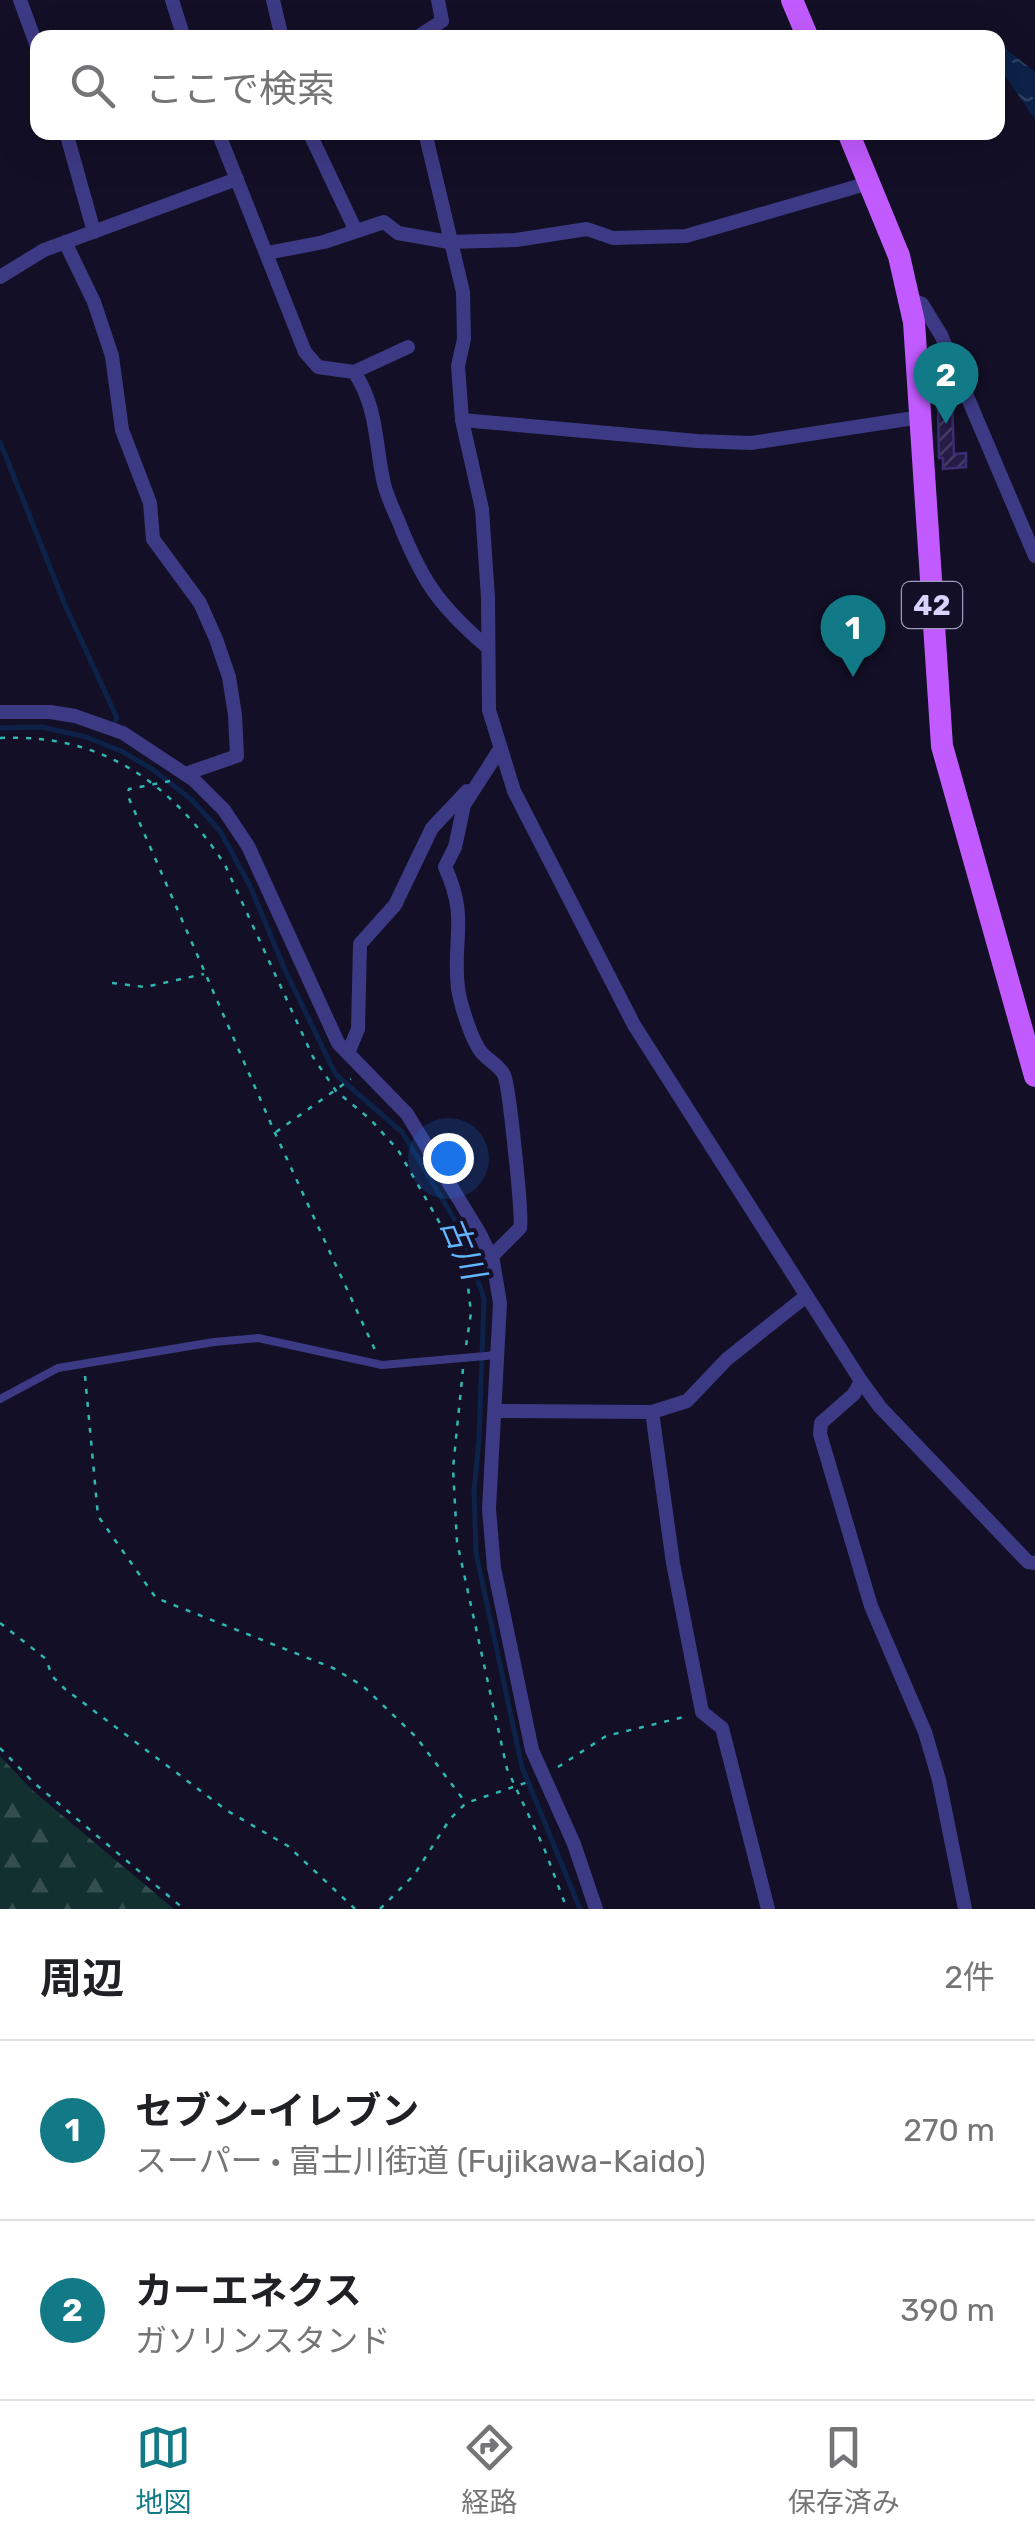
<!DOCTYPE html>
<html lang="ja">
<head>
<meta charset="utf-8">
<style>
	body { margin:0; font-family:Rubik,"Noto Sans JP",sans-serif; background:#f6f6f6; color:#202124 }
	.you { position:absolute; left:448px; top:1158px; width:35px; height:35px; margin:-25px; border:8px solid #fff; border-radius:50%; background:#1a73e8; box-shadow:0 0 0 15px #1a73e833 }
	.badge { display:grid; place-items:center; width:65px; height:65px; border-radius:50%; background:#127987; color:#fff; font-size:32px; font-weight:700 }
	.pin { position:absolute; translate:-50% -82px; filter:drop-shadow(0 2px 5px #0008) }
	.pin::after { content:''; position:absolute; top:52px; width:35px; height:30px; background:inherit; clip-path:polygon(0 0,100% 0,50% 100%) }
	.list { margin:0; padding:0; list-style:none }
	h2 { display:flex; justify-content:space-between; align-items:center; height:130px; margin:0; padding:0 40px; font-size:42px }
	h2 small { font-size:32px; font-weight:400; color:#757577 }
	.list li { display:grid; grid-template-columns:65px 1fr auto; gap:30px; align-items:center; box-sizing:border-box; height:180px; padding:0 40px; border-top:2px solid #e0e0e0 }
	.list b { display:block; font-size:38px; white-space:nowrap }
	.list p { margin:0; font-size:32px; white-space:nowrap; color:#757577 }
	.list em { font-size:32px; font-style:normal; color:#757577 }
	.icon { flex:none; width:55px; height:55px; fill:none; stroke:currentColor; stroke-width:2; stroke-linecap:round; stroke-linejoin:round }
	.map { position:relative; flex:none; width:1035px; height:1909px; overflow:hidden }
	.search { position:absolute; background:#fff; box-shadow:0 10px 40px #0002; left:30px; right:30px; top:30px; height:110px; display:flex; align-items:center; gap:25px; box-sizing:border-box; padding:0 35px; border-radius:20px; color:#757577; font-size:38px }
	.sheet { height:490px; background:#fff }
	nav { display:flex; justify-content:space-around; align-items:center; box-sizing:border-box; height:140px; border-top:2px solid #e0e0e0; background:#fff; font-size:28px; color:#757577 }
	nav a { display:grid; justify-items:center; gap:5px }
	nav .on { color:#127987 }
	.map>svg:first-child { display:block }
	.forest { fill:url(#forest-firs) }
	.water { fill:url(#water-ripples) }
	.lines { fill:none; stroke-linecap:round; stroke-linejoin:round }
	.stream { stroke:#0c2248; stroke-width:5 }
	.building { fill:url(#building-hatch); stroke:#3b2d73; stroke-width:2.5 }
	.path { stroke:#2fb8b0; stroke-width:2.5; stroke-dasharray:5 8; stroke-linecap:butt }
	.service { stroke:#3d3a85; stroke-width:8 }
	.minor { stroke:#3d3a85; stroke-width:14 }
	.primary { stroke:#c25bff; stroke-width:22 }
	.labels { text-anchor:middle; stroke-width:8; stroke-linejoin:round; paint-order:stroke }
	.shield { fill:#130f26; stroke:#9e99be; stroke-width:2.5 }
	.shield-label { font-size:28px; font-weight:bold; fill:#d9d4ff }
	.water-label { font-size:32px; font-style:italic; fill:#62b6ff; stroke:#130f26 }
</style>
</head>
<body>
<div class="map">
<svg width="1035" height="1909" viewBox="0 0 1035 1909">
	<defs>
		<pattern id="forest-firs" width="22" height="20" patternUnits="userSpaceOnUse" patternTransform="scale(2.5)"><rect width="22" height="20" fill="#12302f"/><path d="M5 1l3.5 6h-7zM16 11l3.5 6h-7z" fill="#344d4e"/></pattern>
		<pattern id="water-ripples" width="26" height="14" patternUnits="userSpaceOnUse" patternTransform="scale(2.5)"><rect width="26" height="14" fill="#0c2248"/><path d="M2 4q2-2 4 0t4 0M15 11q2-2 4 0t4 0" fill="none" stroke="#2f4163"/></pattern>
		<pattern id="building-hatch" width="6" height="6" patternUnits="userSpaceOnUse" patternTransform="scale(2.5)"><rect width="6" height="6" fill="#241b47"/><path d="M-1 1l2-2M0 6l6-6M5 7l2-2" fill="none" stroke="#433b63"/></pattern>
	</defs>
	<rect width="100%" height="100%" fill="#130f26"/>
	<polygon class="forest" points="0,1756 32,1790 174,1909 0,1909"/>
	<polygon class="water" points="998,43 1035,72 1035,119 998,66"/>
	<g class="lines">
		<g class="stream">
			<polyline points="0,442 65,605 117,718 113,726"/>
			<polyline points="0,728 42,727 86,737 121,751 152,769 192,800 220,831 250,886 285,970 336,1075 402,1132 462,1232 484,1299 479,1439 474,1491 476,1553 522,1767 580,1909"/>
		</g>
	</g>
	<polygon class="building" points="938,403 952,403 954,454 966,453 966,467 943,469 943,458 939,458"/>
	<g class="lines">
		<g class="path">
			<path d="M0,738c101,-5 172,45 225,127l88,192 23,34 34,28 28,31 68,119 5,44 -5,33"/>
			<polyline points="170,781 129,789 127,794 275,1133 375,1350"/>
			<polyline points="112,983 145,987 204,974"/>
			<polyline points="276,1132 351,1079"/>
			<polyline points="463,1369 453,1468 457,1542 507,1769 544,1848 567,1909"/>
			<polyline points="85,1376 98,1516 156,1598 333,1668 363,1686 416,1737 466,1803"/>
			<polyline points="0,1623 46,1659 52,1676 65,1689 226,1810 288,1846 355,1909"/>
			<polyline points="0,1748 33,1782 184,1909"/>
			<polyline points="558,1767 606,1736 688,1716"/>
			<polyline points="380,1909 414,1875 450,1819 466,1803 528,1782"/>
		</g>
		<polyline class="service" points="0,1399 58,1368 214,1342 258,1338 382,1365 497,1355"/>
		<g class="minor">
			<polyline points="20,0 38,49"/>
			<polyline points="172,0 184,38"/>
			<polyline points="273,0 282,38"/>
			<polyline points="416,38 442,21 438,0"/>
			<polyline points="66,132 94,232"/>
			<path d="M218,132l87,220 13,15 36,5c24,35 21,73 30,112 3,12 9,25 14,36 23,59 40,85 88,126"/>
			<polyline points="309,132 355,229"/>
			<polyline points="425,132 463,292 464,339 458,366 462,420 482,509 488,598 489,710 514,791 634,1025 861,1381 880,1407 1028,1562 1035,1563"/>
			<polyline points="65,242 94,302 112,356 122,430 150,503 153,539 200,603 216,639 229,677 235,715 237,756 185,774"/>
			<polyline points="267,253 324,242 384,222 398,233 449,242 516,240 587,229 613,238 686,236 869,183"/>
			<polyline points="0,277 44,250 237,179"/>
			<polyline points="910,299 922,304 941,335 1035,556"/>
			<polyline points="354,372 408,347"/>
			<polyline points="462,420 697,441 751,443 921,417"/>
			<polyline points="0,712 50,712 75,716 123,733 194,780 224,810 248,846 338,1043 407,1114 480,1234 493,1261 500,1303 489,1509 494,1568 532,1750 574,1844 596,1909"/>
			<polyline points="348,1053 358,1029 360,944 395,905 432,828 467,791"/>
			<path d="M495,1253l25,-25c3,-10 -11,-144 -16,-153 -4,-9 -16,-15 -22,-22 -10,-11 -22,-50 -24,-65 -6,-49 11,-69 -13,-121l10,-20 9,-42 36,-56"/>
			<polyline points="861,1381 854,1394 821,1423 820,1434 871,1606 925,1732 939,1780 965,1909"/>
			<polyline points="495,1411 652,1412 687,1401 727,1359 805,1297"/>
			<polyline points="652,1412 673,1563 702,1712 722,1728 768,1909"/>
		</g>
		<g class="primary">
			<polyline points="792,0 808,38"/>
			<polyline points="848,132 899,256 914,322 942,746 1035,1076"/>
		</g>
	</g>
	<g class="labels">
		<rect class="shield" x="902" y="582" width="60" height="46" rx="8"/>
		<g class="shield-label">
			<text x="932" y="615">42</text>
		</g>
		<g class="water-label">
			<text transform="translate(463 1248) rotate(67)" y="11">古川</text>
		</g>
	</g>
</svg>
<div class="you"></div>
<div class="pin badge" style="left:853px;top:677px">1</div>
<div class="pin badge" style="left:946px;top:424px">2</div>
<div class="search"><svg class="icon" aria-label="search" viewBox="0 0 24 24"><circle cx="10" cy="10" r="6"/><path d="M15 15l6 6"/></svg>ここで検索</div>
</div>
<section class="sheet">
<h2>周辺<small>2件</small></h2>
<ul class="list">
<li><span class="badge">1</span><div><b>セブン-イレブン</b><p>スーパー · 富士川街道 (Fujikawa-Kaido)</p></div><em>270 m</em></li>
<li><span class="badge">2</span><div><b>カーエネクス</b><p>ガソリンスタンド</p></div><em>390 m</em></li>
</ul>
</section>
<nav>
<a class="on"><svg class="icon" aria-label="map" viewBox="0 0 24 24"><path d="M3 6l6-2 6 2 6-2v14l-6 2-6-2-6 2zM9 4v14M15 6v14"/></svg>地図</a>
<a><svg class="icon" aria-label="directions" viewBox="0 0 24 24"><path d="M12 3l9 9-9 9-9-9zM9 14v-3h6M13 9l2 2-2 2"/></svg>経路</a>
<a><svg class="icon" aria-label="saved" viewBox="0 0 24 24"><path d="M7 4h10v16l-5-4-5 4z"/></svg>保存済み</a>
</nav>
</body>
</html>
